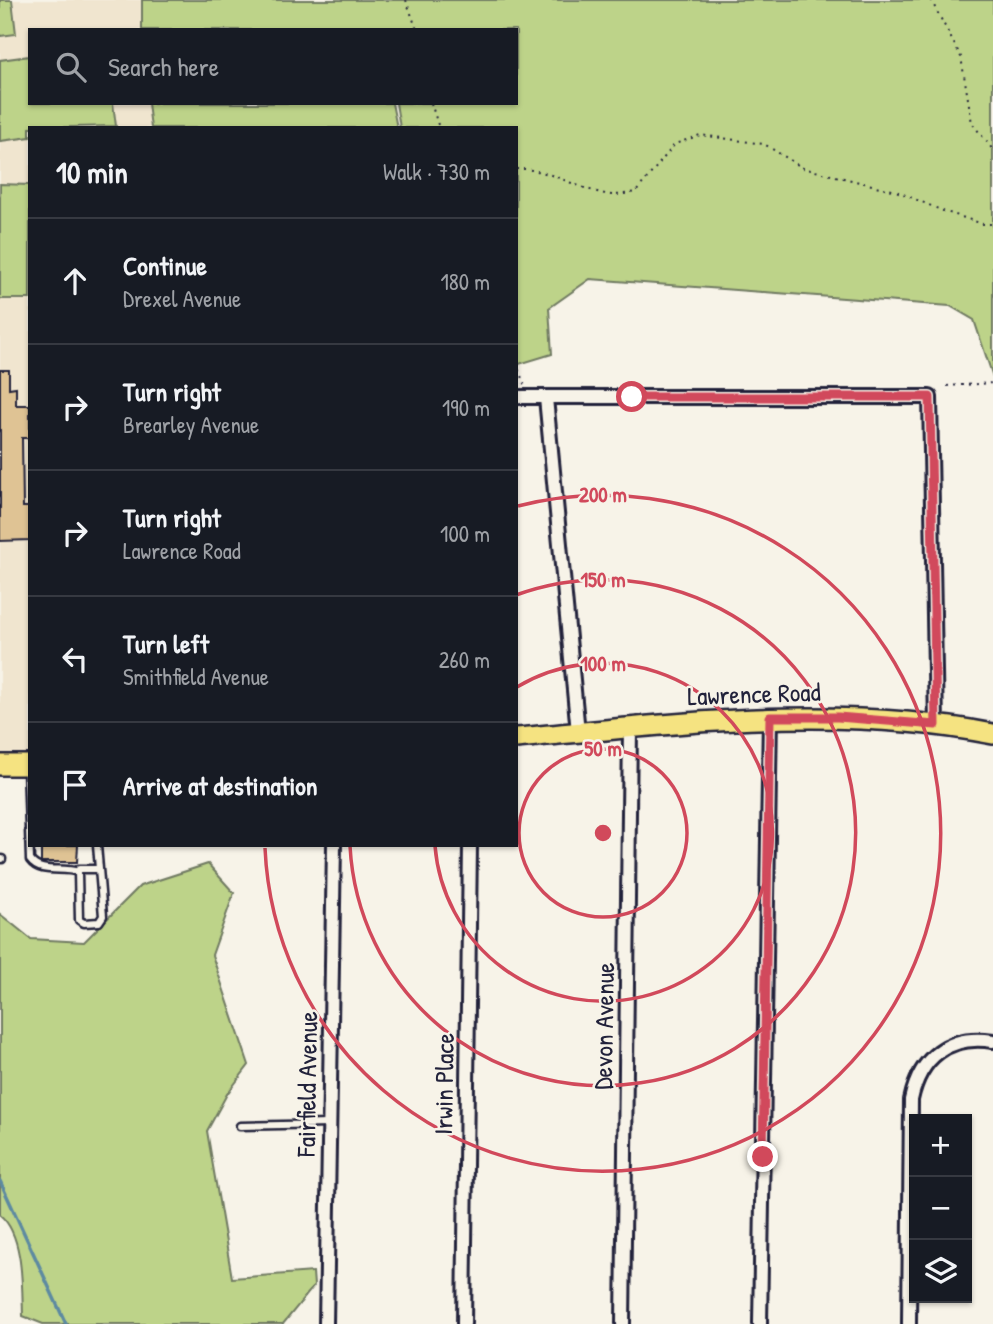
<!DOCTYPE html>
<html lang="en">
<head>
<meta charset="utf-8">
<style>
	body { margin:0; font-family:"Patrick Hand",sans-serif; background:#242831; color:#f1f3f6 }
	.controls { position:absolute; right:21px; bottom:21px; display:grid; overflow:hidden; border-radius:0px; box-shadow:0 2px 5px #0004 }
	.controls button { width:63px; height:63px; display:grid; place-items:center; padding:0; border:0; border-bottom:2px solid #363941; background:#171b24; color:#f1f3f6; font:35px sans-serif }
	.stop { position:absolute; width:21px; height:21px; margin:-16px; border:5px solid #d1495b; border-radius:50%; background:#fff }
	.stop.end { background:#d1495b; border-color:#fff; box-shadow:0 2px 7px #0008 }
	.list { margin:0; padding:0; list-style:none }
	h2 { display:flex; justify-content:space-between; align-items:center; height:91px; margin:0; padding:0 28px; font-size:30px }
	h2 small { font-size:23px; font-weight:400; color:#9ea1a6 }
	.list li { display:grid; grid-template-columns:46px 1fr auto; gap:21px; align-items:center; box-sizing:border-box; height:126px; padding:0 28px; border-top:2px solid #363941 }
	.list b { display:block; font-size:26px; white-space:nowrap }
	.list p { margin:0; font-size:23px; white-space:nowrap; color:#9ea1a6 }
	.list em { font-size:23px; font-style:normal; color:#9ea1a6 }
	.icon { flex:none; width:38px; height:38px; fill:none; stroke:currentColor; stroke-width:2; stroke-linecap:round; stroke-linejoin:round }
	.map { position:relative; flex:none; width:993px; height:1324px; overflow:hidden }
	.search { position:absolute; background:#171b24; box-shadow:0 2px 5px #0004; left:28px; top:28px; width:490px; height:77px; display:flex; align-items:center; gap:18px; box-sizing:border-box; padding:0 24px; border-radius:0px; color:#9ea1a6; font-size:26px }
	.panel { position:absolute; background:#171b24; box-shadow:0 2px 5px #0004; left:28px; top:126px; width:490px; height:721px; border-radius:0px }
	.map>svg:first-child { display:block }
	.built { fill:#f0e5cf }
	.green { fill:#bdd389; stroke:#707a62; stroke-width:2 }
	.lines { fill:none; stroke-linecap:round; stroke-linejoin:round }
	.stream { stroke:#5d8aa1; stroke-width:3.5 }
	.building { fill:#dfc394; stroke:#22223b; stroke-width:2 }
	.lane-casing { stroke:#22223b; stroke-width:11 }
	.street-casing { stroke:#22223b; stroke-width:18 }
	.primary-casing { stroke:#22223b; stroke-width:24 }
	.path { stroke:#22223b; stroke-width:2; stroke-dasharray:2 5; stroke-linecap:butt }
	.lane { stroke:#f7f3e8; stroke-width:6 }
	.street { stroke:#f7f3e8; stroke-width:12 }
	.primary { stroke:#f5e381; stroke-width:19 }
	.route { stroke:#d1495b; stroke-width:9 }
	.ring { fill:none; stroke:#d1495b; stroke-width:3.5 }
	.labels { text-anchor:middle; stroke-width:5; stroke-linejoin:round; paint-order:stroke }
	.street-label { font-size:26px; fill:#22223b; stroke:#f7f3e8 }
	.centre { fill:#d1495b; stroke:#f7f3e8; stroke-width:3.5 }
	.ring-label { font-size:21px; text-anchor:middle; font-weight:bold; fill:#d1495b; stroke:#f7f3e8; stroke-width:5; stroke-linejoin:round; paint-order:stroke }
</style>
</head>
<body>
<div class="map">
<svg width="993" height="1324" viewBox="0 0 993 1324">
	<rect width="100%" height="100%" fill="#f7f3e8"/>
	<filter id="ink" filterUnits="userSpaceOnUse"><feTurbulence type="fractalNoise" baseFrequency=".0143" numOctaves="2"/><feDisplacementMap in="SourceGraphic" scale="14" xChannelSelector="R" yChannelSelector="G"/><feConvolveMatrix kernelMatrix="1 2 1 2 8 2 1 2 1" color-interpolation-filters="sRGB"/></filter>
	<g filter="url(#ink)">
		<polygon class="built" points="0,0 142,0 142,30 30,30 30,103 148,103 151,128 30,128 30,754 0,755"/>
		<g class="green">
			<polygon points="0,0 12,0 16,34 0,36"/>
			<polygon points="142,0 993,0 993,377 974,320 950,306 590,279 549,308 552,354 516,365 516,128 400,128 396,103 516,103 516,30 142,30"/>
			<polygon points="30,56 30,103 113,103 116,126 30,128 30,137 0,141 0,60"/>
			<polygon points="148,103 392,103 397,128 151,128"/>
			<polygon points="0,184 30,185 30,299 0,299"/>
			<path d="M208,864l26,29 -22,62 37,110 -22,29 -20,37 25,147 81,-6 1,14 -31,38h-240l-20,-8c-1,-29 1,-81 -23,-101v-301l31,25 53,3 56,-56z"/>
		</g>
		<g class="lines">
			<polyline class="stream" points="0,1181 66,1324"/>
		</g>
		<g class="building">
			<polygon points="0,370 9,370 9,388 16,387 16,405 30,405 30,438 22,438 23,507 30,507 30,540 0,541"/>
			<polygon points="41,845 78,845 77,862 41,862"/>
		</g>
		<g class="lines">
			<defs>
				<g id="lane">
					<path d="M27,766l3,94c11,15 32,6 48,12"/>
					<polyline points="97,845 103,916 99,922 84,923 79,920 78,872 79,869 99,869"/>
					<polyline points="0,859 2,859"/>
					<polyline points="240,1126 329,1124"/>
				</g>
				<g id="street">
					<polyline points="516,397 930,397 936,725"/>
					<polyline points="546,398 578,732"/>
					<polyline points="326,1324 334,845"/>
					<polyline points="464,1324 470,845"/>
					<polyline points="623,1324 630,728"/>
					<polyline points="760,1324 770,717"/>
					<path d="M909,1324l2,-224c9,-43 38,-66 82,-59"/>
				</g>
				<g id="primary">
					<path d="M516,738c159,-14 319,-35 477,-4"/>
					<polyline points="0,765 30,765"/>
				</g>
			</defs>
			<use href="#lane" class="lane-casing"/>
			<use href="#street" class="street-casing"/>
			<use href="#primary" class="primary-casing"/>
			<g class="path">
				<polyline points="406,0 417,30"/>
				<polyline points="931,0 961,57 972,123 993,150"/>
				<polyline points="431,103 439,128"/>
				<path d="M516,169c33,-2 64,23 97,26 8,0 16,-2 23,-3l39,-48 25,-9 64,9 39,24 93,23 47,20 40,13h10"/>
				<polyline points="516,299 516,308"/>
				<polyline points="516,363 525,386"/>
				<polyline points="947,386 993,383"/>
			</g>
			<use href="#lane" class="lane"/>
			<use href="#street" class="street"/>
			<use href="#primary" class="primary"/>
		</g>
	</g>
	<g class="lines" filter="url(#ink)">
		<polyline class="route" points="632,397 930,397 936,725 838,717 770,717 763,1157"/>
	</g>
	<g class="ring">
		<circle cx="603" cy="833" r="84"/>
		<path d="M517 687A169 169 0 1 1 435 846"/>
		<path d="M516 595A253 253 0 1 1 350 846"/>
		<path d="M518 506A338 338 0 1 1 265 848"/>
	</g>
	<g class="labels">
		<g class="street-label">
			<text transform="translate(754 694) rotate(-2)" y="9">Lawrence Road</text>
			<text transform="translate(604 1026) rotate(-89)" y="9">Devon Avenue</text>
			<text transform="translate(307 1084) rotate(-89)" y="9">Fairfield Avenue</text>
			<text transform="translate(444 1084) rotate(-89)" y="9">Irwin Place</text>
		</g>
	</g>
	<circle cx="603" cy="833" r="10" class="centre"/>
	<g class="ring-label">
		<text x="603" y="502">200 m</text>
		<text x="603" y="587">150 m</text>
		<text x="603" y="671">100 m</text>
		<text x="603" y="756">50 m</text>
	</g>
</svg>
<div class="controls">
<button>+</button>
<button>−</button>
<button><svg class="icon" aria-label="layers" viewBox="0 0 24 24"><path d="M12 4l9 5-9 5-9-5zM3 14l9 5 9-5"/></svg></button>
</div>
<div class="stop" style="left:632px;top:397px"></div>
<div class="stop end" style="left:763px;top:1157px"></div>
<div class="search"><svg class="icon" aria-label="search" viewBox="0 0 24 24"><circle cx="10" cy="10" r="6"/><path d="M15 15l6 6"/></svg>Search here</div>
<section class="panel">
<h2>10 min<small>Walk · 730 m</small></h2>
<ul class="list">
<li><svg class="icon" aria-label="ahead" viewBox="0 0 24 24"><path d="M12 20V5M6 11l6-6 6 6"/></svg><div><b>Continue</b><p>Drexel Avenue</p></div><em>180 m</em></li>
<li><svg class="icon" aria-label="right" viewBox="0 0 24 24"><path d="M7 20v-9h11M14 6l5 5-5 5"/></svg><div><b>Turn right</b><p>Brearley Avenue</p></div><em>190 m</em></li>
<li><svg class="icon" aria-label="right" viewBox="0 0 24 24"><path d="M7 20v-9h11M14 6l5 5-5 5"/></svg><div><b>Turn right</b><p>Lawrence Road</p></div><em>100 m</em></li>
<li><svg class="icon" aria-label="left" viewBox="0 0 24 24"><path d="M17 20v-9H6M10 6l-5 5 5 5"/></svg><div><b>Turn left</b><p>Smithfield Avenue</p></div><em>260 m</em></li>
<li><svg class="icon" aria-label="arrive" viewBox="0 0 24 24"><path d="M6 21V4h12l-3 4 3 4H6"/></svg><div><b>Arrive at destination</b></div></li>
</ul>
</section>
</div>
</body>
</html>
